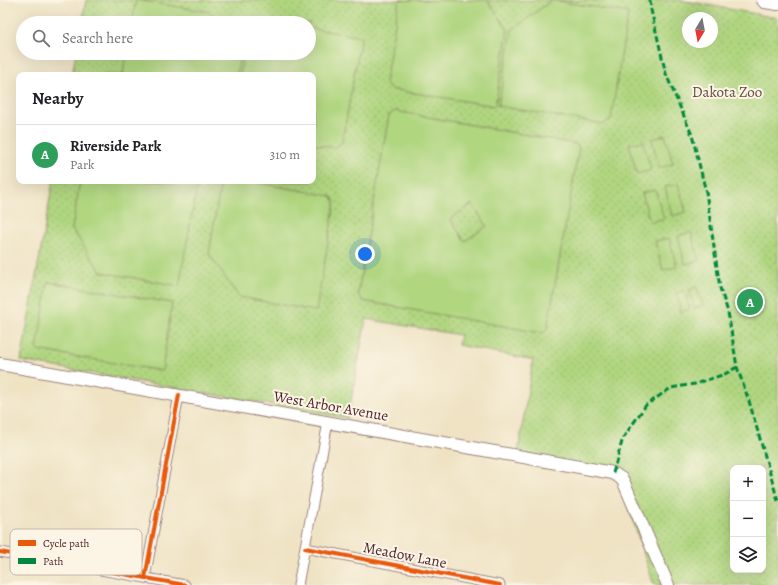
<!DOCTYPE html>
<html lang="en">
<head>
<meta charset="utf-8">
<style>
	body { margin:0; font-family:Alegreya,serif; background:#f2f2f2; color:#202124 }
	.controls { position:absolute; right:12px; bottom:12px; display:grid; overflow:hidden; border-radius:8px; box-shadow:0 4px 16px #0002 }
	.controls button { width:36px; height:36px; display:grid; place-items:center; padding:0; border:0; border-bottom:1px solid #e0e0e0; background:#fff; color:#202124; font:20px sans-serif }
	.compass { position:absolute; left:682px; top:12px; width:36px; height:36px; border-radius:50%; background:#fff; box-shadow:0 4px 16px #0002; rotate:190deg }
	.you { position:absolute; left:365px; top:254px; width:14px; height:14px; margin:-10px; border:3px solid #fff; border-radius:50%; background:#1a73e8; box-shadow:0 0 0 6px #1a73e833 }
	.badge { display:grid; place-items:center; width:26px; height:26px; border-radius:50%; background:#d1495b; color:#fff; font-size:13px; font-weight:700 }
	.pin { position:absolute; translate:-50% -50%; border:2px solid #fff; box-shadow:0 1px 4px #0006 }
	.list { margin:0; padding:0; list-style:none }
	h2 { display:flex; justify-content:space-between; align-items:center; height:52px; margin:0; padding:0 16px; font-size:17px }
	h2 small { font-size:13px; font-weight:400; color:#757577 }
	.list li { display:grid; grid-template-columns:26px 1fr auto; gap:12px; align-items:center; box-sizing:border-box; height:60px; padding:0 16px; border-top:1px solid #e0e0e0 }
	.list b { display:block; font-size:15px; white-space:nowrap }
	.list p { margin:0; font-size:13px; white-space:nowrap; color:#757577 }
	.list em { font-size:13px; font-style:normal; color:#757577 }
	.icon { flex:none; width:22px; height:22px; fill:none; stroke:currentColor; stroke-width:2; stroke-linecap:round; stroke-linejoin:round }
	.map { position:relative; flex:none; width:778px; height:585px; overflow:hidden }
	.search { position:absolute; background:#fff; box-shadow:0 4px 16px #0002; left:16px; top:16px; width:300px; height:44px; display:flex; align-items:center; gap:10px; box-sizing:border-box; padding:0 14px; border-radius:22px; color:#757577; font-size:15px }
	.panel { position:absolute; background:#fff; box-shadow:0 4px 16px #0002; left:16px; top:72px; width:300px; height:112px; border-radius:8px }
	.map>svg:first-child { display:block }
	.park { fill:url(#park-dots); stroke:#7d7a56; fill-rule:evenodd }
	.garden { fill:#b0d680; stroke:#7d7a56; fill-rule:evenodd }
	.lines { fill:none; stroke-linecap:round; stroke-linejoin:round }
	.street-casing { stroke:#9c8178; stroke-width:11 }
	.secondary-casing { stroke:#9c8178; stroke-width:14 }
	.highway-casing { stroke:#9c8178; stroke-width:18 }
	.street { stroke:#fff; stroke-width:9 }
	.secondary { stroke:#fff; stroke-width:12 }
	.highway { stroke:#fff; stroke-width:16 }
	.quiet { stroke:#00873e; stroke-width:3; stroke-dasharray:6 3; stroke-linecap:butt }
	.cycleway-casing { stroke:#fcf5e5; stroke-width:6 }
	.cycleway { stroke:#e8590c; stroke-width:4 }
	.labels { text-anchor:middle; stroke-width:4; stroke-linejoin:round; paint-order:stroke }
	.park-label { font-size:15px; fill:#644d40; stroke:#fcf5e5 }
	.street-label { font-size:15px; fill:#4a1f2b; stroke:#fcf5e5 }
	.key { fill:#fcf5e5; stroke:#c7b5ad; stroke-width:1 }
	.key-label { font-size:11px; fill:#4a1f2b }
</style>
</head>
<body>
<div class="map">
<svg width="778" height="585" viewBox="0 0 778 585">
	<defs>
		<pattern id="park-dots" width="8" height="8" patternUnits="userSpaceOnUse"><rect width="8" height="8" fill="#b0d680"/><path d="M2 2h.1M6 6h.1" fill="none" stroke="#99b76f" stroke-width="1.8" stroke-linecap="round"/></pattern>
	</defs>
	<rect width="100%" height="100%" fill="#fcf5e5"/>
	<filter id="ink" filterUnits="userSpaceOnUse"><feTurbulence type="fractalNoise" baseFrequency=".025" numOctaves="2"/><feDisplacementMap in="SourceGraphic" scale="8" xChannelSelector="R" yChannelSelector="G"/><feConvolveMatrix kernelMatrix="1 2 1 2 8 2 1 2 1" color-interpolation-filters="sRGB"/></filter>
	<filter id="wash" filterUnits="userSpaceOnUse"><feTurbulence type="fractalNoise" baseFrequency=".012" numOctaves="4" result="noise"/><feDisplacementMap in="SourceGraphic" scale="16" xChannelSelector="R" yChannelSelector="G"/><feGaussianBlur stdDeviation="0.9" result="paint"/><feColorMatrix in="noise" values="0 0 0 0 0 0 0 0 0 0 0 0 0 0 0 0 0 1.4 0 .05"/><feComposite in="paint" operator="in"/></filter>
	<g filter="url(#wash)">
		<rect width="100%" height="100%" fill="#efe3c4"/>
		<path class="park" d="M86,0h594l98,18v567h-124l-36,-110 -100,-22 15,-93 -75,-15 2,-10 -94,-16 -18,99 -327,-57 32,-180h260v-106h-241l4,-22h233v-30h-227zM688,18h24v24h-24zM733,468h30v102h-30z"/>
		<g class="garden">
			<polygon points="136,0 210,12 218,23 132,23"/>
			<polygon points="399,0 487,0 508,30 495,106 390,89 385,83"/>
			<polygon points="552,0 628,13 611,119 603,124 498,106 512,30"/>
			<polygon points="309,28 361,37 342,142 335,148 313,144 313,75 240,75 243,57 249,53 309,53"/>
			<polygon points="126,53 238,53 240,56 237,75 123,75"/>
			<path d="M395,111l181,33 3,4 -32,182 -5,3 -179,-32 -5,-7 31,-179zM472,204l15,22 -22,15 -15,-22z"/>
			<polygon points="665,135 673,164 659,168 652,139"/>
			<polygon points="643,141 651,170 637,174 629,144"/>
			<polygon points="80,181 198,181 179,286 101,272 72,229"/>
			<polygon points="221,181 249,181 331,196 335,202 316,311 239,297 209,254"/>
			<polygon points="678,184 686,212 672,216 665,187"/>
			<polygon points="655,190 664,218 650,222 642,193"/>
			<polygon points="691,232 699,261 685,264 678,236"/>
			<polygon points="669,238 677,267 663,270 655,241"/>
			<polygon points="48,282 172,303 162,371 37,350"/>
			<polygon points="697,287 703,306 694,308 689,290"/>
			<polygon points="684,291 690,309 681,312 676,293"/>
		</g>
	</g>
	<g filter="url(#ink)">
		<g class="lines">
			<defs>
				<g id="street">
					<polyline points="305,548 500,585"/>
					<polyline points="0,552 185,585"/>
					<polyline points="145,578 179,395"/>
					<polyline points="298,585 328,422"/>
				</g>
				<polyline id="secondary" points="0,364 613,473 622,479 625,485 668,585"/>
				<polyline id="highway" points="765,0 778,2"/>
			</defs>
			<use href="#street" class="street-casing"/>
			<use href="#secondary" class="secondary-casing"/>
			<use href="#highway" class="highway-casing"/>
			<use href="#street" class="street"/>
			<use href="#secondary" class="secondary"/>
			<use href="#highway" class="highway"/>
			<g class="quiet">
				<polyline points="650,0 651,10 666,74 692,135 706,192 720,288 728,312 737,367 749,401 778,501"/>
				<polyline points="613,473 623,438 646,405 671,388 695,384 725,374 737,367"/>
			</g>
			<defs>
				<g id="cycleway">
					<polyline points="305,548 500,585"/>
					<polyline points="0,552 185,585"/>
					<polyline points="145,578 179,395"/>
				</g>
			</defs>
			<use href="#cycleway" class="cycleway-casing"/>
			<use href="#cycleway" class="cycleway"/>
		</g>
	</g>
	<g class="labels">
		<g class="park-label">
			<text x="727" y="97">Dakota Zoo</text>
		</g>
		<g class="street-label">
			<text transform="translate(331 406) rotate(10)" y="5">West Arbor Avenue</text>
			<text transform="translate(405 555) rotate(11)" y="5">Meadow Lane</text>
		</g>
	</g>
	<rect x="10" y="529" width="132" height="46" rx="6" class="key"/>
	<rect x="18" y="540" width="18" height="6" fill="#e8590c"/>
	<rect x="18" y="558" width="18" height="6" fill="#00873e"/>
	<g class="key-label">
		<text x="43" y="547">Cycle path</text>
		<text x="43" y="565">Path</text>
	</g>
</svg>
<div class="controls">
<button>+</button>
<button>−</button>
<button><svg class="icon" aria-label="layers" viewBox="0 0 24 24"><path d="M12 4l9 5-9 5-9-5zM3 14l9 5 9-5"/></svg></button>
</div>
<svg class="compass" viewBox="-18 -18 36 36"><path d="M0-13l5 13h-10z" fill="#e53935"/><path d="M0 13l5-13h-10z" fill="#757577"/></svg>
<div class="you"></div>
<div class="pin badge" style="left:750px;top:302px;background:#2e9e5b">A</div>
<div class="search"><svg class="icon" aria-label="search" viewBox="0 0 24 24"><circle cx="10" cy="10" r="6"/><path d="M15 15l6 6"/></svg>Search here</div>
<section class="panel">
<h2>Nearby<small></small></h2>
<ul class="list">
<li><span class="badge" style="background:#2e9e5b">A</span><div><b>Riverside Park</b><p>Park</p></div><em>310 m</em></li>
</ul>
</section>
</div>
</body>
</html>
